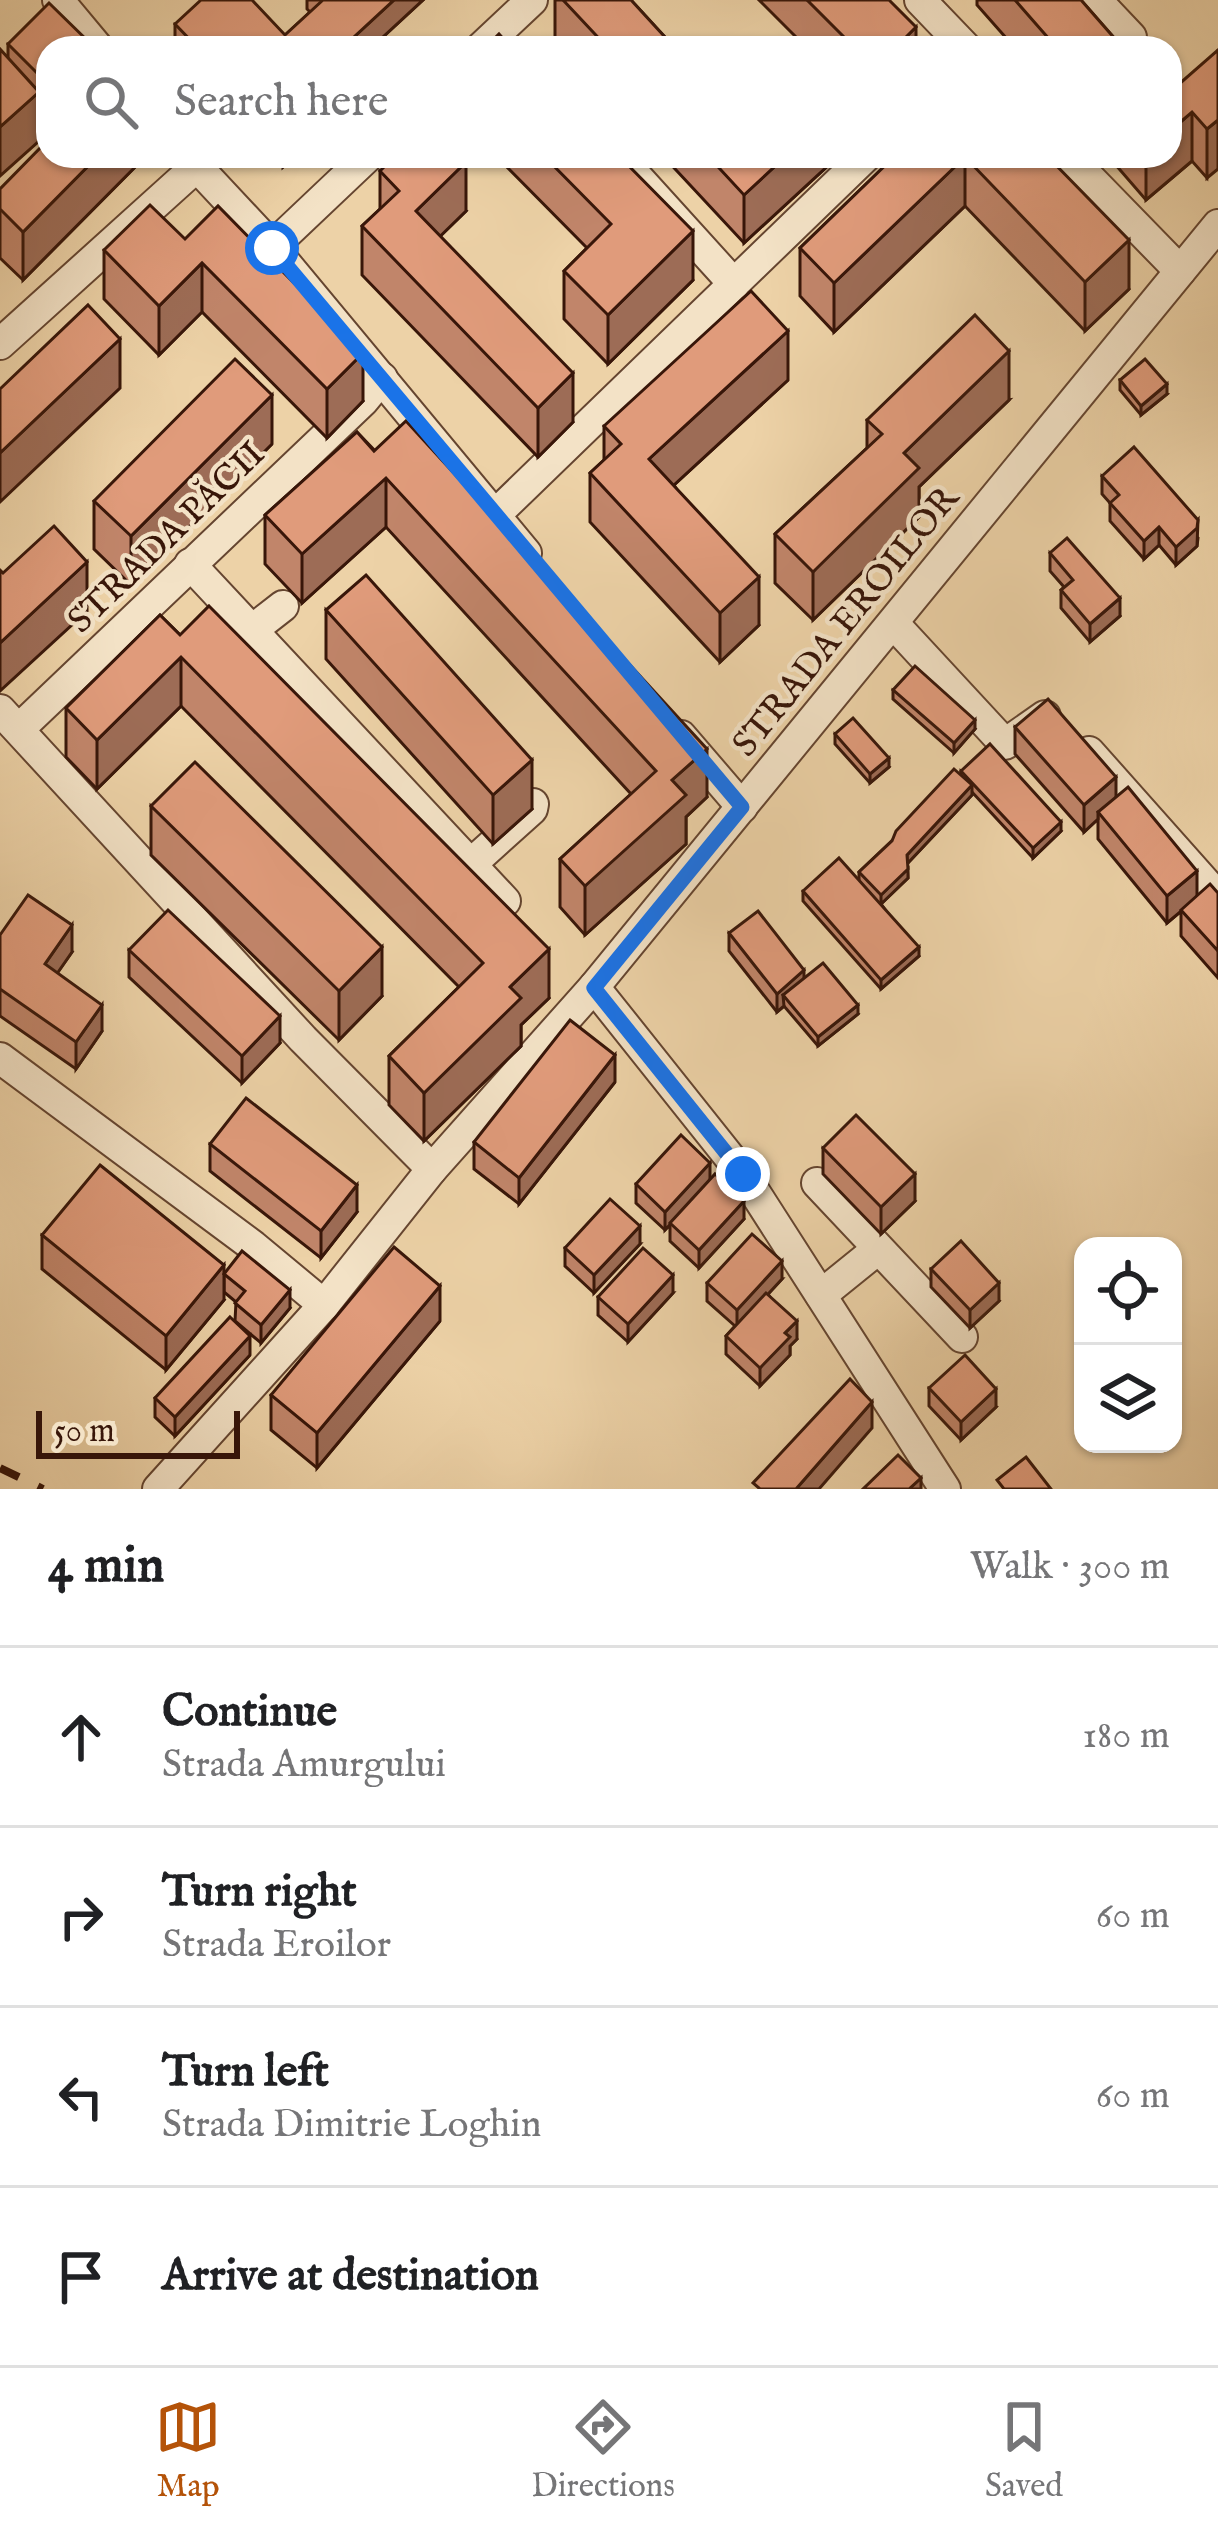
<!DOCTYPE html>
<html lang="en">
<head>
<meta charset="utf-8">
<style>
	body { margin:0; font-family:"IM FELL English",serif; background:#f6f6f6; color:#202124 }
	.controls { position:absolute; right:36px; bottom:36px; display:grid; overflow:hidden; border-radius:24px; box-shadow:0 3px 9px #0004 }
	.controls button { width:108px; height:108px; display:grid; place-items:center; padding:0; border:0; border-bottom:3px solid #e0e0e0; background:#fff; color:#202124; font:60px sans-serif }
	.scale { position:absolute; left:36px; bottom:30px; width:204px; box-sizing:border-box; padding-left:12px; border:6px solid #381609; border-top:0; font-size:33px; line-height:42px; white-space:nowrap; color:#381609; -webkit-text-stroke:9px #f3e2c6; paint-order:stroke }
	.stop { position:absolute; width:36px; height:36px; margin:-27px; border:9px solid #1a73e8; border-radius:50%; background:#fff }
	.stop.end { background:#1a73e8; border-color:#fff; box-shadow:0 3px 12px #0008 }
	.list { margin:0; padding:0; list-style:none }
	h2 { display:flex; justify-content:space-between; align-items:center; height:156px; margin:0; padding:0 48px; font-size:51px }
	h2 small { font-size:39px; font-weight:400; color:#757577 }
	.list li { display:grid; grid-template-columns:78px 1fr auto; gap:36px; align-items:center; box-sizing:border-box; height:180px; padding:0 48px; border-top:3px solid #e0e0e0 }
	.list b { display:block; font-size:45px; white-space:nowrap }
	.list p { margin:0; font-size:39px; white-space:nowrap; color:#757577 }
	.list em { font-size:39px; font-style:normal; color:#757577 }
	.icon { flex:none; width:66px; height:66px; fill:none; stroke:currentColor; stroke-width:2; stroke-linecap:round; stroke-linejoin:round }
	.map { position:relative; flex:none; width:1218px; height:1489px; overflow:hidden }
	.search { position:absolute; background:#fff; box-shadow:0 3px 9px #0004; left:36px; right:36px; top:36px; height:132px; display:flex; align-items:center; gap:30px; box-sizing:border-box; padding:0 42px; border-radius:36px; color:#757577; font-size:45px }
	.sheet { height:876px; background:#fff }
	nav { display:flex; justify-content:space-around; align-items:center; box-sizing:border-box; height:168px; border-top:3px solid #e0e0e0; background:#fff; font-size:33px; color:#757577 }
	nav a { display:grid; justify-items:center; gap:6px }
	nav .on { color:#b45309 }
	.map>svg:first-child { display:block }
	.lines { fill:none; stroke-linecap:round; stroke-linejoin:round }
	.minor-casing { stroke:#654530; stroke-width:34 }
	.minor { stroke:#f3e2c6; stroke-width:30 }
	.rail { stroke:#381609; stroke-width:8; stroke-dasharray:21 21; stroke-linecap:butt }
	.wall { fill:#c1856a; stroke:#381609; stroke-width:3 }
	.shaded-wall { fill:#9d6c56; stroke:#381609; stroke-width:3 }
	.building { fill:#e09b7b; stroke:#381609; stroke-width:3 }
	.route { stroke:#1a73e8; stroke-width:15 }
	.labels { text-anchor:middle; stroke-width:9; stroke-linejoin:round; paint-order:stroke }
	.street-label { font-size:36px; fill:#381609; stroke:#f3e2c6 }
</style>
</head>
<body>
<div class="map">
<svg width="1218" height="1489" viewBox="0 0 1218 1489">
	<rect width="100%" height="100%" fill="#edd2a7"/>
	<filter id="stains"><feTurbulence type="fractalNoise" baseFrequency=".00167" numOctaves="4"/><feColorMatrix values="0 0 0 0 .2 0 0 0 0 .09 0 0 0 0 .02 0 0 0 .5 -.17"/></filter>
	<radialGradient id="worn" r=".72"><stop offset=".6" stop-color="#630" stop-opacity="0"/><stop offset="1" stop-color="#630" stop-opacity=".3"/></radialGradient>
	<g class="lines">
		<defs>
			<g id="minor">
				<polyline points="58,0 98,48"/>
				<polyline points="920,0 966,48"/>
				<polyline points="1096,0 1131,37"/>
				<polyline points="481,48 532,0"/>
				<polyline points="187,156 272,247 526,553"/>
				<polyline points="618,156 734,284"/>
				<polyline points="1068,156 1180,271"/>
				<polyline points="272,247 368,156"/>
				<polyline points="0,344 196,167"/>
				<polyline points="494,516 866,156"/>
				<polyline points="190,564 505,901"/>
				<polyline points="893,623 1005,744 1045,716"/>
				<polyline points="251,631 283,606"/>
				<polyline points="0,710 303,1039 432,1169"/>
				<polyline points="19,729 363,401 382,378"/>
				<polyline points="681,736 742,807"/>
				<polyline points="1089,752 1218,897"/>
				<polyline points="471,864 532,809 533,804"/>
				<polyline points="594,987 743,1174 945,1489"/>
				<polyline points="0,1058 253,1246 324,1305"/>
				<polyline points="817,1183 962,1337"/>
				<polyline points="821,1295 878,1249"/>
				<polyline points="158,1489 324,1305 432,1169 594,987 1218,225"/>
			</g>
		</defs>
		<use href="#minor" class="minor-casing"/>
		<use href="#minor" class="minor"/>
		<polyline class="rail" points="0,1468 43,1489"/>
	</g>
	<g class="wall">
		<polygon points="307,0 423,0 371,48 175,48 175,24 285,35 310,12 307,9"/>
		<polygon points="555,0 631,0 675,48 563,48 555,40"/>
		<polygon points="759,0 889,0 916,48 807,48"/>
		<polygon points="977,0 1081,0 1123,48 1015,48 977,5"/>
		<polygon points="8,44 48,48 48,133 39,124 39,141 8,58"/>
		<polygon points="1218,50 1207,178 1192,161 1146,200 1108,156 1170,156"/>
		<polygon points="48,156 146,156 23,280 0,258 0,189"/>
		<polygon points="273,156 295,156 283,167"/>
		<polygon points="496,156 619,156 693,280 608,364 564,319 564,271 587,248"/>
		<polygon points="663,156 833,156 833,161 744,243"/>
		<polygon points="895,156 1047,156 1129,289 1085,331 965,206 834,332 800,296 800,248"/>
		<polygon points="380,171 466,211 440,236 573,422 538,457 362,275 362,226 380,209"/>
		<polygon points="185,239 363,401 327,438 202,312 159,355 104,299 104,250"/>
		<polygon points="788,380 674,485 759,625 720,662 590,522 590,473 604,460 604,426"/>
		<polygon points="1120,380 1167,394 1141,415 1120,390"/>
		<polygon points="1009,400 919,487 919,517 813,620 775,583 775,534 867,448 867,420"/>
		<polygon points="357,432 707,797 686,817 686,844 585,935 560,907 560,859 631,794 386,527 302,603 265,564 265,515"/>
		<polygon points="272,444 131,585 94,549 94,501"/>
		<polygon points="1102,476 1198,538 1197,546 1176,565 1159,545 1144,559 1110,521 1110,503 1102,494"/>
		<polygon points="1050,553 1120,616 1090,642 1061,608 1061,590 1064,587 1050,571"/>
		<polygon points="326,610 532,809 493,844 326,659"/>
		<polygon points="160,615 549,998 521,1025 521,1046 424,1141 389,1105 389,1056 459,987 181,706 97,789 66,757 66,708"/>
		<polygon points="893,690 975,729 954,753 893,699"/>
		<polygon points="1015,727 1116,797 1197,895 1218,893 1218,978 1181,936 1181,911 1167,923 1098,839 1098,819 1084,832 1015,754"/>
		<polygon points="835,734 889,767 870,783 835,744"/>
		<polygon points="961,771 1061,831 1033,858 972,792 972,795 907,864 908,878 881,904 919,956 881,989 803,901 803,891 859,880 859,872 961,775"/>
		<polygon points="151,806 382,996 339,1040 151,855"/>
		<polygon points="729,933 804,979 858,1014 818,1046 784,1006 777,1012 729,951"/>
		<polygon points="0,935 72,952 57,973 102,1031 76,1069 0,1016"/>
		<polygon points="129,950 280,1043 242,1083 129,977"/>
		<polygon points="615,1082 519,1204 474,1169 474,1142"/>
		<polygon points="210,1144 357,1212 321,1258 210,1171"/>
		<polygon points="823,1148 915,1201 881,1234 823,1174"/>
		<polygon points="710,1179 744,1219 699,1268 670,1241 670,1225 665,1230 636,1203 636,1184"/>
		<polygon points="42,1235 224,1300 166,1370 42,1269"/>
		<polygon points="640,1244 594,1293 565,1266 565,1248"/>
		<polygon points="931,1269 999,1301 970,1328 931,1287"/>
		<polygon points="224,1274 290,1308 261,1343 235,1321 236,1302 224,1292"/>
		<polygon points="782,1279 768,1294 797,1339 790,1346 790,1355 760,1386 726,1354 726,1336 735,1326 707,1301 707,1283"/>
		<polygon points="673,1293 628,1342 598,1315 598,1297"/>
		<polygon points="440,1321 317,1468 271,1430 271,1395"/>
		<polygon points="250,1355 175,1436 155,1417 155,1398"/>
		<polygon points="929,1388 996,1407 961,1440 929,1406"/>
	</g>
	<g class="shaded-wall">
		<polygon points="394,0 423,0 371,48 342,48"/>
		<polygon points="916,27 916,48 895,48"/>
		<polygon points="39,92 39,141 0,176 0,127"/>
		<polygon points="1192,112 1192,161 1146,200 1146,156 1170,156 1170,131"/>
		<polygon points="1218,120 1218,169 1207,178 1207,129"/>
		<polygon points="98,156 146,156 23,280 23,232"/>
		<polygon points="283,156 295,156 283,167"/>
		<polygon points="786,156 833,156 833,161 744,243 744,195"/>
		<polygon points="965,157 965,206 834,332 834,283"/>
		<polygon points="466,162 466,211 416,260 416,211"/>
		<polygon points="693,231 693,280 608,364 608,315"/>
		<polygon points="1129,240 1129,289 1085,331 1085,282"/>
		<polygon points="202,263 202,312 159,355 159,306"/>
		<polygon points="788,331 788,380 649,508 649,459"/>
		<polygon points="120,339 120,388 0,502 0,453"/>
		<polygon points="1009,351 1009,400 919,487 919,517 813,620 813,572 904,453"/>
		<polygon points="363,353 363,401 327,438 327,389"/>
		<polygon points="573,373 573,422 538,457 538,408"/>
		<polygon points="1167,384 1167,394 1141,415 1141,406"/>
		<polygon points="272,395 272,444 131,585 131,536"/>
		<polygon points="386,478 386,527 302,603 302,554"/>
		<polygon points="1198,520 1197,546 1176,565 1176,547"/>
		<polygon points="1159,527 1159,545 1144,559 1144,541"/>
		<polygon points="87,562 87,611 0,691 0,643"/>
		<polygon points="759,577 759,625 720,662 720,613"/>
		<polygon points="1120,598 1120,616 1090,642 1090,624"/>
		<polygon points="181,657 181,706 97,789 97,740"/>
		<polygon points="975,720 975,729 954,753 954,743"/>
		<polygon points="707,749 707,797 686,817 686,844 585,935 585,886 672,780"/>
		<polygon points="889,758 889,767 870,783 870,774"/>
		<polygon points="532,760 532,809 493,844 493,795"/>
		<polygon points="1116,777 1116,804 1098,812 1098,819 1084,832 1084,805"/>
		<polygon points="972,785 972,795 907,864 907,855"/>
		<polygon points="1061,822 1061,831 1033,858 1033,848"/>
		<polygon points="908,869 908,878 881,904 881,895"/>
		<polygon points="1197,871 1197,898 1167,923 1167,896"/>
		<polygon points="72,925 72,952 45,991 45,964"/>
		<polygon points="382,947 382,996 339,1040 339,991"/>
		<polygon points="919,947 919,956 881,989 881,980"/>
		<polygon points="549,949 549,998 521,1025 521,1046 424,1141 424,1093 510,987"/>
		<polygon points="804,970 804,988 783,995 784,1006 777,1012 777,994"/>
		<polygon points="102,1005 102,1031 76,1069 76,1042"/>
		<polygon points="858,1005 858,1014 818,1046 818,1037"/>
		<polygon points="280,1016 280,1043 242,1083 242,1056"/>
		<polygon points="615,1055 615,1082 519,1204 519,1178"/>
		<polygon points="710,1163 710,1181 665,1230 665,1212"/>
		<polygon points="915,1174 915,1201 881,1234 881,1207"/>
		<polygon points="357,1185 357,1212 321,1258 321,1231"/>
		<polygon points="744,1201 744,1219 699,1268 699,1250"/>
		<polygon points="640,1226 640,1244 594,1293 594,1275"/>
		<polygon points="782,1261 782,1279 737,1328 737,1310"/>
		<polygon points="224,1265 224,1300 166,1370 166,1336"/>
		<polygon points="673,1275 673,1293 628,1342 628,1324"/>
		<polygon points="999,1283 999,1301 970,1328 970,1310"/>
		<polygon points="440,1286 440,1321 317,1468 317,1433"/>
		<polygon points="290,1290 290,1308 261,1343 261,1325"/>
		<polygon points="797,1321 797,1339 790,1346 790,1355 760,1386 760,1368 785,1333"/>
		<polygon points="250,1336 250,1355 175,1436 175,1417"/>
		<polygon points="996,1389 996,1407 961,1440 961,1422"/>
		<polygon points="872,1402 872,1428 819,1489 796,1489"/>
		<polygon points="921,1478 921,1489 909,1489"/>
	</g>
	<g class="building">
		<polygon points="201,0 252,0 285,35 323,0 394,0 342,48 198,48 175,24"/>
		<polygon points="563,0 631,0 675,48 608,48"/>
		<polygon points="807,0 889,0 916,27 895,48 855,48"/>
		<polygon points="1015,0 1081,0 1123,48 1057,48"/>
		<polygon points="49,3 95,48 48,48 48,84 8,44"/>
		<polygon points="499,34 512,48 485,48"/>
		<polygon points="0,49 39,92 0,127"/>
		<polygon points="1218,50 1218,120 1207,129 1192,112 1170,131 1170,92"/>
		<polygon points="48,140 48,156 98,156 23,232 0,209 0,189"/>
		<polygon points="395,156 460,156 466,162 416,211 573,373 538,408 362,226 399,191 380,171"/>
		<polygon points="544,156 619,156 693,231 608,315 564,271 611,224"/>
		<polygon points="708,156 786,156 744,195"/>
		<polygon points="895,156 1047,156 1129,240 1085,282 965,157 834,283 800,248"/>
		<polygon points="150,205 185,239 218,206 363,353 327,389 202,263 159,306 104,250"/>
		<polygon points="751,291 788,331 649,459 759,577 720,613 590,473 621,444 604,426"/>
		<polygon points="88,305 120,339 0,453 0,389"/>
		<polygon points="975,315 1009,351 904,453 919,468 813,572 775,534 882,434 867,420"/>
		<polygon points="235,359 272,395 131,536 94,501"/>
		<polygon points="1145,359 1167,384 1141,406 1120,380"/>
		<polygon points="406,421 707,749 672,780 686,795 585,886 560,859 656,771 386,478 302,554 265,515 357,432 374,451"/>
		<polygon points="1134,447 1198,520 1197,528 1176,547 1159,527 1144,541 1110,503 1119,495 1102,476"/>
		<polygon points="54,526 87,562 0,643 0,570 3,573"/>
		<polygon points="1067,538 1120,598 1090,624 1061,590 1073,580 1050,553"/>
		<polygon points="366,575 532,760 493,795 326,610"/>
		<polygon points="209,606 549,949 510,987 521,998 424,1093 389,1056 483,963 181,657 97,740 66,708 160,615 180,635"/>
		<polygon points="915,666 975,720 954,743 893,690"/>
		<polygon points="1048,699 1116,777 1084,805 1015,727"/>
		<polygon points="853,718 889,758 870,774 835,734"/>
		<polygon points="990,744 1061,822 1033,848 961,771"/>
		<polygon points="195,762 382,947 339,991 151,806"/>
		<polygon points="954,769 972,785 907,855 908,869 881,895 859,872 892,841 896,831"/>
		<polygon points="1128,787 1197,871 1167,896 1098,812"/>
		<polygon points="839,858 919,947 881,980 803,891"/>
		<polygon points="1210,884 1218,893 1218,951 1181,910"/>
		<polygon points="28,895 72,925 45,964 102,1005 76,1042 0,989 0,935"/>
		<polygon points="168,910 280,1016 242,1056 129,950"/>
		<polygon points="758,911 804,970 777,994 729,933"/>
		<polygon points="823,963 858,1005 818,1037 783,995"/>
		<polygon points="570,1020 615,1055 519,1178 474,1142"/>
		<polygon points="246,1098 357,1185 321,1231 210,1144"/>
		<polygon points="856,1115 915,1174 881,1207 823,1148"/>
		<polygon points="681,1135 710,1163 665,1212 636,1184"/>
		<polygon points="100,1165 224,1265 166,1336 42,1235"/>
		<polygon points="715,1174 744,1201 699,1250 670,1223"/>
		<polygon points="610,1199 640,1226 594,1275 565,1248"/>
		<polygon points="752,1234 782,1261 737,1310 707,1283"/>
		<polygon points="961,1241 999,1283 970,1310 931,1269"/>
		<polygon points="394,1247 440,1286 317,1433 271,1395"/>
		<polygon points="643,1248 673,1275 628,1324 598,1297"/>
		<polygon points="242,1251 290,1290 261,1325 235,1303 245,1291 224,1274"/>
		<polygon points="766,1293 797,1321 785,1333 790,1337 760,1368 726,1336"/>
		<polygon points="230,1317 250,1336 175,1417 155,1398"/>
		<polygon points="965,1355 996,1389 961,1422 929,1388"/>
		<polygon points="850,1379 872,1402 796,1489 760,1489 753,1483"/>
		<polygon points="898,1455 921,1478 909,1489 863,1489"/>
		<polygon points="1026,1457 1051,1489 1004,1489 997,1480"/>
	</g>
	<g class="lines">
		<polyline class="route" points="272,248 742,807 594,988 743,1174"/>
	</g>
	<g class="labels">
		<g class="street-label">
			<text transform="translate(165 536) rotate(-44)" y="13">STRADA PĂCII</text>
			<text transform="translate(844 620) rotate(-51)" y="13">STRADA EROILOR</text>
		</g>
	</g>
	<rect width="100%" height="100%" filter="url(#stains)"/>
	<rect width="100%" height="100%" fill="url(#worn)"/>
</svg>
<div class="controls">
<button><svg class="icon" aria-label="locate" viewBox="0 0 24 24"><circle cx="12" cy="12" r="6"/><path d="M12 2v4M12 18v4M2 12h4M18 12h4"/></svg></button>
<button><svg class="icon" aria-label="layers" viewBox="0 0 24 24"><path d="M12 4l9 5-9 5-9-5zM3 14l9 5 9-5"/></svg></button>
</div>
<div class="scale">50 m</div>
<div class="stop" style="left:272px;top:248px"></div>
<div class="stop end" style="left:743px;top:1174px"></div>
<div class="search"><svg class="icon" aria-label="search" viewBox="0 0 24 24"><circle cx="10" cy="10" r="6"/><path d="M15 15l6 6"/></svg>Search here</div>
</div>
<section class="sheet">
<h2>4 min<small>Walk · 300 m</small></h2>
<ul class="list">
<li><svg class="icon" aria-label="ahead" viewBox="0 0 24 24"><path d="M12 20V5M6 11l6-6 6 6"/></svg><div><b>Continue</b><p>Strada Amurgului</p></div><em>180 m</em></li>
<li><svg class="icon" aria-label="right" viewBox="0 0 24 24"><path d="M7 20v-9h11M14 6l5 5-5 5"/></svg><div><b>Turn right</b><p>Strada Eroilor</p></div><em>60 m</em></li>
<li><svg class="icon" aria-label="left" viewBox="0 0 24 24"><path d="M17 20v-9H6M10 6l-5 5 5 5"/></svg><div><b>Turn left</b><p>Strada Dimitrie Loghin</p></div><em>60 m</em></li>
<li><svg class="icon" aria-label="arrive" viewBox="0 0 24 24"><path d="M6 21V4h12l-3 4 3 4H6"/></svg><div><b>Arrive at destination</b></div></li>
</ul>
</section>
<nav>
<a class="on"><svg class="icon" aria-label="map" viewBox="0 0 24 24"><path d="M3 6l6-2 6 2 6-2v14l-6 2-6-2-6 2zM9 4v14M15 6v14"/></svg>Map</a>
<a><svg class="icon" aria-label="directions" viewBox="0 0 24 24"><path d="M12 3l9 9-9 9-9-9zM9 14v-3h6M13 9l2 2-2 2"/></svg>Directions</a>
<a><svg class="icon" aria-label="saved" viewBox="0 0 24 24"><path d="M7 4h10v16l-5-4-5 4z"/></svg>Saved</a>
</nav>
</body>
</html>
